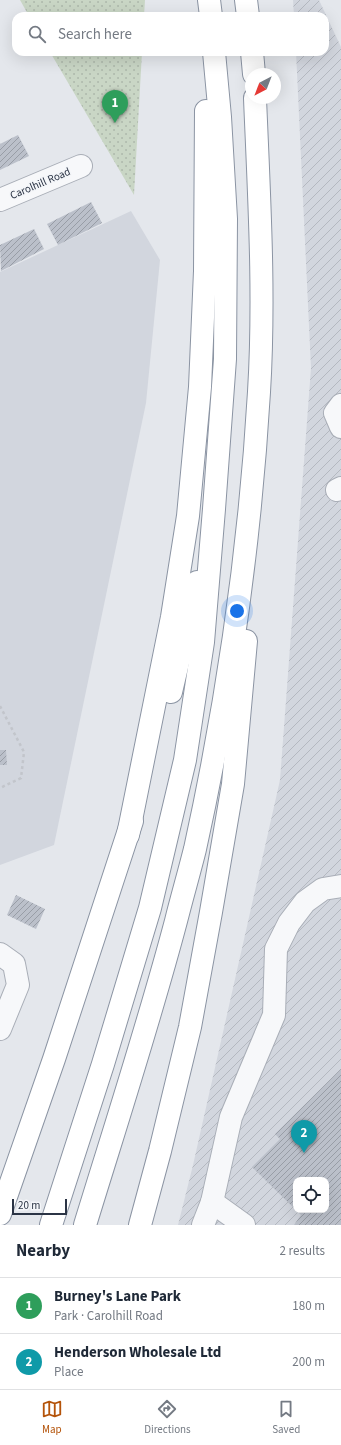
<!DOCTYPE html>
<html lang="en">
<head>
<meta charset="utf-8">
<style>
	body { margin:0; font-family:"Source Sans 3",sans-serif; background:#f2f2f3; color:#1f2937 }
	.controls { position:absolute; right:12px; bottom:12px; display:grid; overflow:hidden; border-radius:8px; box-shadow:0 4px 16px #0002 }
	.controls button { width:36px; height:36px; display:grid; place-items:center; padding:0; border:0; border-bottom:1px solid #e0e1e3; background:#fff; color:#1f2937; font:20px sans-serif }
	.compass { position:absolute; left:245px; top:68px; width:36px; height:36px; border-radius:50%; background:#fff; box-shadow:0 4px 16px #0002; rotate:222deg }
	.scale { position:absolute; left:12px; bottom:10px; width:55px; box-sizing:border-box; padding-left:4px; border:2px solid #2b3445; border-top:0; font-size:11px; line-height:14px; white-space:nowrap; color:#2b3445; -webkit-text-stroke:3px #f4f6f9; paint-order:stroke }
	.you { position:absolute; left:237px; top:611px; width:14px; height:14px; margin:-10px; border:3px solid #fff; border-radius:50%; background:#1a73e8; box-shadow:0 0 0 6px #1a73e833 }
	.badge { display:grid; place-items:center; width:26px; height:26px; border-radius:50%; background:#b45309; color:#fff; font-size:13px; font-weight:700 }
	.pin { position:absolute; translate:-50% -33px; filter:drop-shadow(0 1px 2px #0008) }
	.pin::after { content:''; position:absolute; top:21px; width:14px; height:12px; background:inherit; clip-path:polygon(0 0,100% 0,50% 100%) }
	.list { margin:0; padding:0; list-style:none }
	h2 { display:flex; justify-content:space-between; align-items:center; height:52px; margin:0; padding:0 16px; font-size:17px }
	h2 small { font-size:13px; font-weight:400; color:#747a83 }
	.list li { display:grid; grid-template-columns:26px 1fr auto; gap:12px; align-items:center; box-sizing:border-box; height:56px; padding:0 16px; border-top:1px solid #e0e1e3 }
	.list b { display:block; font-size:15px; white-space:nowrap }
	.list p { margin:0; font-size:13px; white-space:nowrap; color:#747a83 }
	.list em { font-size:13px; font-style:normal; color:#747a83 }
	.icon { flex:none; width:22px; height:22px; fill:none; stroke:currentColor; stroke-width:2; stroke-linecap:round; stroke-linejoin:round }
	.map { position:relative; flex:none; width:341px; height:1225px; overflow:hidden }
	.search { position:absolute; background:#fff; box-shadow:0 4px 16px #0002; left:12px; right:12px; top:12px; height:44px; display:flex; align-items:center; gap:10px; box-sizing:border-box; padding:0 14px; border-radius:12px; color:#747a83; font-size:15px }
	.sheet { height:164px; background:#fff }
	nav { display:flex; justify-content:space-around; align-items:center; box-sizing:border-box; height:56px; border-top:1px solid #e0e1e3; background:#fff; font-size:11px; color:#747a83 }
	nav a { display:grid; justify-items:center; gap:2px }
	nav .on { color:#b45309 }
	.map>svg:first-child { display:block }
	.built { fill:#d2d6de }
	.industrial { fill:url(#industrial-furrows); fill-rule:evenodd }
	.park { fill:url(#park-dots) }
	.building { fill:url(#building-hatch); fill-rule:evenodd }
	.lines { fill:none; stroke-linecap:round; stroke-linejoin:round }
	.minor-casing { stroke:#a9aeb7; stroke-width:24 }
	.highway-casing { stroke:#8b94a3; stroke-width:24 }
	.path { stroke:#c2c5cb; stroke-width:2.5; stroke-dasharray:3 3; stroke-linecap:butt }
	.minor { stroke:#f7f8fa; stroke-width:22 }
	.highway { stroke:#fff; stroke-width:22 }
	.labels { text-anchor:middle; stroke-width:3; stroke-linejoin:round; paint-order:stroke }
	.street-label { font-size:11px; fill:#2b3445; stroke:#f4f6f9 }
</style>
</head>
<body>
<div class="map">
<svg width="341" height="1225" viewBox="0 0 341 1225">
	<defs>
		<pattern id="industrial-furrows" width="10" height="10" patternUnits="userSpaceOnUse"><rect width="10" height="10" fill="#d2d6de"/><path d="M-1 1l2-2M0 10L10 0M9 11l2-2" fill="none" stroke="#b4b8c0"/></pattern>
		<pattern id="park-dots" width="8" height="8" patternUnits="userSpaceOnUse"><rect width="8" height="8" fill="#c9d6c5"/><path d="M2 2h.1M6 6h.1" fill="none" stroke="#adb8ab" stroke-width="1.8" stroke-linecap="round"/></pattern>
		<pattern id="building-hatch" width="6" height="6" patternUnits="userSpaceOnUse"><rect width="6" height="6" fill="#bbc0ca"/><path d="M-1 1l2-2M0 6l6-6M5 7l2-2" fill="none" stroke="#989da6"/></pattern>
	</defs>
	<rect width="100%" height="100%" fill="#e4e7ec"/>
	<polygon class="built" points="131,211 160,260 146,403 54,845 0,865 0,272"/>
	<path class="industrial" d="M293,0h26l22,47v1178h-163l15,-60 87,-385 31,-412 -15,-316h29v-36h-31zM296,1180h30v30h-30z"/>
	<g class="park">
		<polygon points="20,0 145,0 144,16 29,16"/>
		<polygon points="50,52 142,52 134,195"/>
	</g>
	<g class="building">
		<polygon points="18,135 29,156 0,170 0,144"/>
		<polygon points="91,202 102,223 58,245 47,224"/>
		<polygon points="34,229 44,249 1,271 0,245"/>
		<polygon points="0,750 6,750 7,765 0,765"/>
		<polygon points="16,895 45,909 36,929 7,915"/>
		<path d="M341,1069v156h-47l7,-10 -49,-48 28,-28 -5,-5zM296,1180h30v30h-30z"/>
	</g>
	<g class="lines">
		<defs>
			<g id="minor">
				<polyline points="0,200 81,166"/>
				<polyline points="341,405 335,413 341,427"/>
				<polyline points="337,490 341,488"/>
				<polyline points="0,954 14,964 18,985 0,1029"/>
				<polyline points="212,1202 244,1225"/>
				<polyline points="203,1225 212,1202 231,1117 274,1015 276,949 289,923 305,902 323,889 341,886"/>
			</g>
			<g id="highway">
				<polyline points="209,0 211,16"/>
				<polyline points="246,0 248,16"/>
				<polyline points="252,52 254,74"/>
				<polyline points="171,692 197,582"/>
				<polyline points="128,835 172,617 188,516 200,387 205,271 206,111"/>
				<polyline points="0,1214 54,1059 132,821"/>
				<polyline points="51,1225 103,1064 150,908 185,760 203,642 214,509 225,359 226,219 220,117 214,52"/>
				<path d="M85,1225c31,-101 64,-202 91,-304 6,-24 13,-48 19,-72 33,-150 55,-304 64,-457 6,-98 0,-196 -4,-294"/>
				<polyline points="140,1225 160,1151 190,1027 211,912 233,784 246,641"/>
			</g>
		</defs>
		<use href="#minor" class="minor-casing"/>
		<use href="#highway" class="highway-casing"/>
		<polyline class="path" points="0,706 24,752 21,778 0,788"/>
		<use href="#minor" class="minor"/>
		<use href="#highway" class="highway"/>
	</g>
	<g class="labels">
		<g class="street-label">
			<text transform="translate(40 183) rotate(-23)" y="4">Carolhill Road</text>
		</g>
	</g>
</svg>
<div class="controls">
<button><svg class="icon" aria-label="locate" viewBox="0 0 24 24"><circle cx="12" cy="12" r="6"/><path d="M12 2v4M12 18v4M2 12h4M18 12h4"/></svg></button>
</div>
<svg class="compass" viewBox="-18 -18 36 36"><path d="M0-13l5 13h-10z" fill="#e53935"/><path d="M0 13l5-13h-10z" fill="#747a83"/></svg>
<div class="scale">20 m</div>
<div class="you"></div>
<div class="pin badge" style="left:115px;top:123px;background:#2e9e5b">1</div>
<div class="pin badge" style="left:304px;top:1153px;background:#0f9aa8">2</div>
<div class="search"><svg class="icon" aria-label="search" viewBox="0 0 24 24"><circle cx="10" cy="10" r="6"/><path d="M15 15l6 6"/></svg>Search here</div>
</div>
<section class="sheet">
<h2>Nearby<small>2 results</small></h2>
<ul class="list">
<li><span class="badge" style="background:#2e9e5b">1</span><div><b>Burney's Lane Park</b><p>Park · Carolhill Road</p></div><em>180 m</em></li>
<li><span class="badge" style="background:#0f9aa8">2</span><div><b>Henderson Wholesale Ltd</b><p>Place</p></div><em>200 m</em></li>
</ul>
</section>
<nav>
<a class="on"><svg class="icon" aria-label="map" viewBox="0 0 24 24"><path d="M3 6l6-2 6 2 6-2v14l-6 2-6-2-6 2zM9 4v14M15 6v14"/></svg>Map</a>
<a><svg class="icon" aria-label="directions" viewBox="0 0 24 24"><path d="M12 3l9 9-9 9-9-9zM9 14v-3h6M13 9l2 2-2 2"/></svg>Directions</a>
<a><svg class="icon" aria-label="saved" viewBox="0 0 24 24"><path d="M7 4h10v16l-5-4-5 4z"/></svg>Saved</a>
</nav>
</body>
</html>
